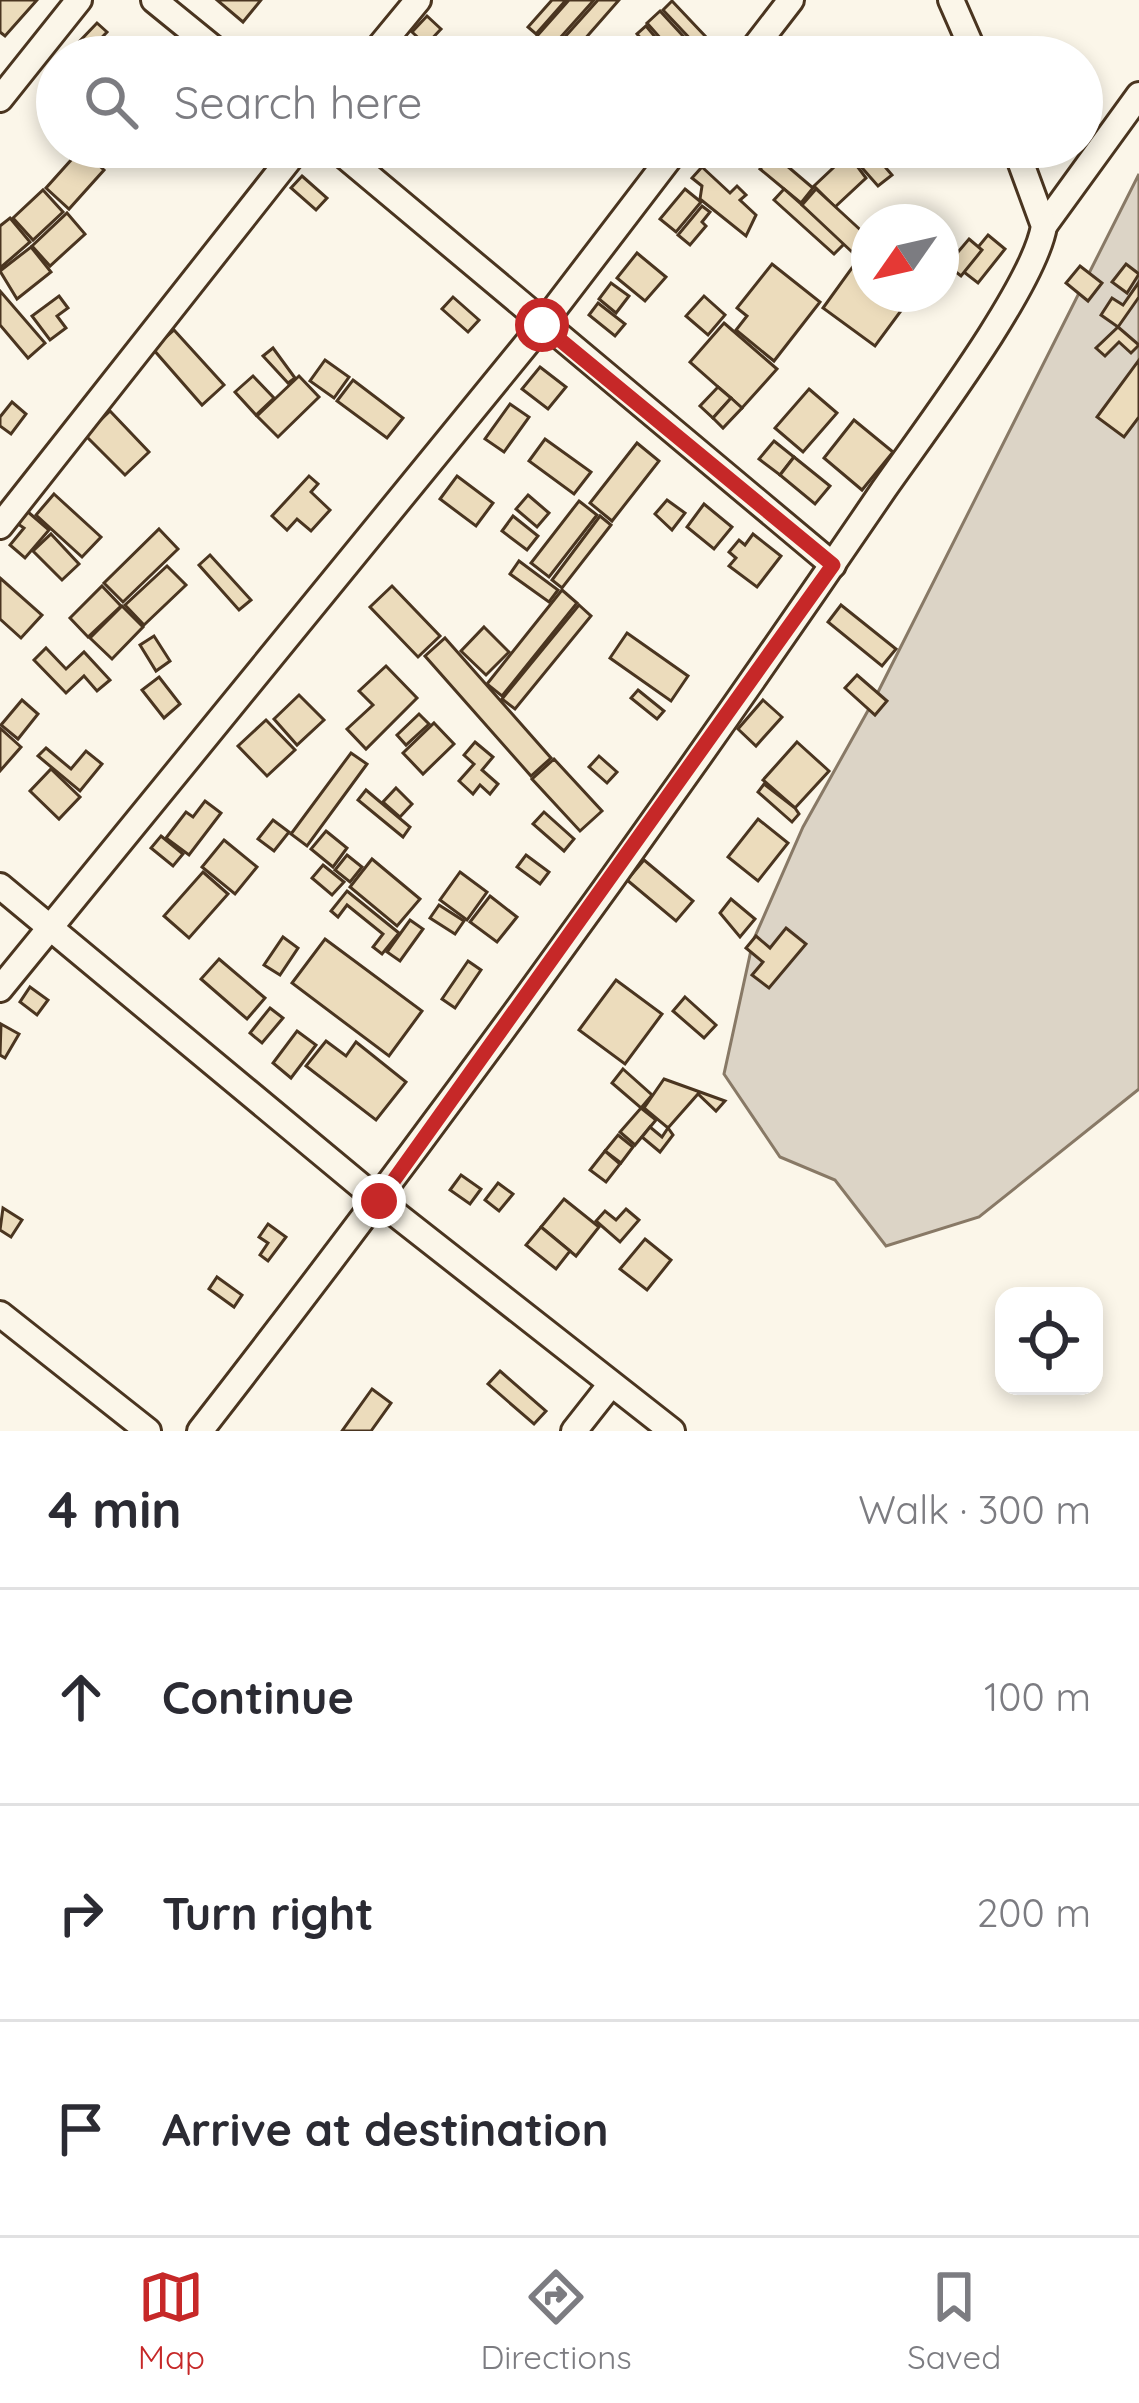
<!DOCTYPE html>
<html lang="en">
<head>
<meta charset="utf-8">
<style>
	body { margin:0; font-family:Quicksand,sans-serif; background:#f7f7f7; color:#2b2b33 }
	.controls { position:absolute; right:36px; bottom:36px; display:grid; overflow:hidden; border-radius:24px; box-shadow:0 6px 18px #0003 }
	.controls button { width:108px; height:108px; display:grid; place-items:center; padding:0; border:0; border-bottom:3px solid #e1e1e2; background:#fff; color:#2b2b33; font:60px sans-serif }
	.compass { position:absolute; left:851px; top:204px; width:108px; height:108px; border-radius:50%; background:#fff; box-shadow:0 6px 18px #0003; rotate:236deg }
	.stop { position:absolute; width:36px; height:36px; margin:-27px; border:9px solid #c62828; border-radius:50%; background:#fff }
	.stop.end { background:#c62828; border-color:#fff; box-shadow:0 3px 12px #0008 }
	.list { margin:0; padding:0; list-style:none }
	h2 { display:flex; justify-content:space-between; align-items:center; height:156px; margin:0; padding:0 48px; font-size:51px }
	h2 small { font-size:39px; font-weight:400; color:#7c7c81 }
	.list li { display:grid; grid-template-columns:78px 1fr auto; gap:36px; align-items:center; box-sizing:border-box; height:216px; padding:0 48px; border-top:3px solid #e1e1e2 }
	.list b { display:block; font-size:45px; white-space:nowrap }
	.list em { font-size:39px; font-style:normal; color:#7c7c81 }
	.icon { flex:none; width:66px; height:66px; fill:none; stroke:currentColor; stroke-width:2; stroke-linecap:round; stroke-linejoin:round }
	.map { position:relative; flex:none; width:1139px; height:1431px; overflow:hidden }
	.search { position:absolute; background:#fff; box-shadow:0 6px 18px #0003; left:36px; right:36px; top:36px; height:132px; display:flex; align-items:center; gap:30px; box-sizing:border-box; padding:0 42px; border-radius:66px; color:#7c7c81; font-size:45px }
	.sheet { height:804px; background:#fff }
	nav { display:flex; justify-content:space-around; align-items:center; box-sizing:border-box; height:168px; border-top:3px solid #e1e1e2; background:#fff; font-size:33px; color:#7c7c81 }
	nav a { display:grid; justify-items:center; gap:6px }
	nav .on { color:#c62828 }
	.map>svg:first-child { display:block }
	.water { fill:#dcd4c6; stroke:#887966; stroke-width:3 }
	.building { fill:#ecdcbc; stroke:#4a3520; stroke-width:3 }
	.lines { fill:none; stroke-linecap:round; stroke-linejoin:round }
	.minor-casing { stroke:#4a3520; stroke-width:30 }
	.minor { stroke:#fbf6e9; stroke-width:24 }
	.route { stroke:#c62828; stroke-width:15 }
</style>
</head>
<body>
<div class="map">
<svg width="1139" height="1431" viewBox="0 0 1139 1431">
	<rect width="100%" height="100%" fill="#fbf6e9"/>
	<polygon class="water" points="1139,174 1139,1089 979,1217 886,1246 835,1180 780,1157 724,1074 753,941 803,827 875,698"/>
	<g class="building">
		<polygon points="0,0 37,0 5,36 0,32"/>
		<polygon points="217,0 261,0 243,22"/>
		<polygon points="552,0 566,0 536,34 528,27"/>
		<polygon points="569,0 594,0 551,48 537,36"/>
		<polygon points="598,0 619,0 569,57 563,57 554,49"/>
		<polygon points="672,1 706,37 697,46 663,10"/>
		<polygon points="660,11 695,49 687,57 677,57 647,23"/>
		<polygon points="427,16 441,29 426,45 412,32"/>
		<polygon points="97,23 107,32 87,53 77,44"/>
		<polygon points="646,26 672,57 657,57 637,34"/>
		<polygon points="855,147 868,147 892,175 878,186 849,153"/>
		<polygon points="81,149 104,170 69,209 46,188"/>
		<polygon points="773,154 813,188 801,203 760,169"/>
		<polygon points="848,154 866,178 835,207 814,186"/>
		<polygon points="702,167 730,193 737,186 746,195 740,200 756,215 746,236 700,199 702,186 692,178"/>
		<polygon points="302,176 327,198 316,210 291,188"/>
		<polygon points="685,189 701,202 676,232 660,219"/>
		<polygon points="784,189 845,243 834,254 774,200"/>
		<polygon points="816,189 867,236 852,252 802,205"/>
		<polygon points="43,190 63,212 33,240 13,218"/>
		<polygon points="702,206 710,212 702,222 706,226 690,245 678,235"/>
		<polygon points="67,213 85,234 50,266 32,246"/>
		<polygon points="10,218 30,242 0,268 0,226"/>
		<polygon points="988,235 1005,249 978,283 960,269"/>
		<polygon points="969,239 982,250 961,276 947,265"/>
		<polygon points="31,247 51,272 17,299 0,271"/>
		<polygon points="637,253 666,277 645,301 617,278"/>
		<polygon points="772,264 820,302 774,361 736,330 747,316 737,308"/>
		<polygon points="1126,264 1139,274 1127,293 1112,282"/>
		<polygon points="854,265 869,276 869,294 893,294 906,304 875,346 823,308"/>
		<polygon points="1080,266 1102,283 1088,301 1066,283"/>
		<polygon points="1139,282 1139,297 1118,327 1101,315 1112,298 1123,305"/>
		<polygon points="611,283 629,296 616,313 599,299"/>
		<polygon points="0,291 45,343 28,358 0,325"/>
		<polygon points="59,296 68,308 57,316 66,328 50,340 32,316"/>
		<polygon points="704,296 725,315 708,335 686,316"/>
		<polygon points="453,297 479,320 468,332 442,309"/>
		<polygon points="598,303 625,324 615,336 589,315"/>
		<polygon points="724,323 777,369 742,408 690,362"/>
		<polygon points="1118,327 1139,345 1131,353 1119,342 1105,356 1096,348"/>
		<polygon points="174,330 224,385 202,405 153,349"/>
		<polygon points="273,348 295,378 288,383 263,356"/>
		<polygon points="325,360 349,377 334,398 310,381"/>
		<polygon points="1139,360 1139,417 1124,437 1097,417"/>
		<polygon points="540,367 566,387 548,409 522,389"/>
		<polygon points="253,376 274,398 256,415 235,392"/>
		<polygon points="299,376 319,397 278,437 257,416"/>
		<polygon points="353,380 403,418 387,438 337,401"/>
		<polygon points="718,387 731,398 713,418 700,406"/>
		<polygon points="809,389 837,413 803,452 775,428"/>
		<polygon points="731,398 742,408 723,428 713,418"/>
		<polygon points="12,402 26,414 11,434 0,426 0,417"/>
		<polygon points="510,404 529,417 504,452 485,439"/>
		<polygon points="110,411 149,452 125,475 85,435"/>
		<polygon points="854,420 893,452 862,490 824,458"/>
		<polygon points="545,439 591,472 574,494 529,461"/>
		<polygon points="774,441 794,457 780,475 759,459"/>
		<polygon points="637,443 659,461 612,521 590,503"/>
		<polygon points="794,457 830,486 815,504 780,475"/>
		<polygon points="309,476 318,484 311,492 330,510 311,531 297,519 287,530 272,516"/>
		<polygon points="457,476 493,503 476,526 440,499"/>
		<polygon points="54,494 101,537 82,557 36,515"/>
		<polygon points="528,495 549,513 537,527 516,509"/>
		<polygon points="667,500 685,513 672,530 655,514"/>
		<polygon points="579,501 597,515 549,577 531,563"/>
		<polygon points="704,504 732,527 714,549 687,527"/>
		<polygon points="28,512 49,530 25,558 10,545 24,528 18,524"/>
		<polygon points="513,516 538,536 527,550 502,531"/>
		<polygon points="600,516 611,525 562,588 552,580"/>
		<polygon points="159,529 178,549 123,602 104,583"/>
		<polygon points="51,534 79,564 62,580 33,551"/>
		<polygon points="753,534 781,556 757,587 729,566 736,558 729,552 739,540 745,545"/>
		<polygon points="210,555 251,600 239,610 199,565"/>
		<polygon points="519,561 558,590 549,602 510,574"/>
		<polygon points="167,566 186,585 144,625 125,605"/>
		<polygon points="0,578 42,615 21,638 0,619"/>
		<polygon points="102,586 121,606 88,637 70,618"/>
		<polygon points="392,586 440,636 418,657 370,607"/>
		<polygon points="562,590 577,603 502,696 487,684"/>
		<polygon points="579,605 591,616 515,709 502,699"/>
		<polygon points="841,605 896,649 882,666 828,622"/>
		<polygon points="122,606 143,627 112,659 90,638"/>
		<polygon points="484,627 509,652 486,675 461,651"/>
		<polygon points="627,633 688,676 671,701 610,658"/>
		<polygon points="154,636 170,661 156,671 140,645"/>
		<polygon points="445,638 551,758 531,776 425,656"/>
		<polygon points="46,648 66,669 84,652 110,680 97,691 84,676 66,693 34,660"/>
		<polygon points="386,666 417,698 366,749 347,729 373,705 359,691"/>
		<polygon points="857,675 887,701 875,715 845,688"/>
		<polygon points="159,677 180,704 164,718 142,690"/>
		<polygon points="638,690 664,711 657,719 631,698"/>
		<polygon points="299,695 324,720 297,745 274,719"/>
		<polygon points="22,700 38,714 18,739 1,725"/>
		<polygon points="763,700 782,717 756,746 738,729"/>
		<polygon points="419,714 429,724 406,745 397,735"/>
		<polygon points="266,720 295,750 267,776 238,746"/>
		<polygon points="434,723 454,744 423,774 403,753"/>
		<polygon points="0,728 21,747 0,771"/>
		<polygon points="475,742 493,757 482,770 498,784 490,794 480,785 473,794 459,781 474,764 464,755"/>
		<polygon points="797,742 829,771 795,808 763,780"/>
		<polygon points="46,748 71,769 86,751 102,764 80,791 38,756"/>
		<polygon points="351,753 367,764 307,846 291,834"/>
		<polygon points="599,756 617,772 607,783 589,767"/>
		<polygon points="554,759 602,811 580,831 532,779"/>
		<polygon points="51,769 80,797 59,819 30,791"/>
		<polygon points="764,784 795,808 799,814 792,822 758,792"/>
		<polygon points="396,788 412,804 400,817 383,802"/>
		<polygon points="366,790 410,827 403,837 358,800"/>
		<polygon points="205,801 221,813 189,855 166,838 186,812 193,817"/>
		<polygon points="544,812 574,839 564,851 533,824"/>
		<polygon points="758,819 788,843 758,881 728,857"/>
		<polygon points="273,820 289,832 274,851 258,839"/>
		<polygon points="326,831 347,848 333,867 311,849"/>
		<polygon points="161,836 183,854 173,866 151,848"/>
		<polygon points="224,840 257,867 235,894 202,867"/>
		<polygon points="347,855 362,867 350,882 335,870"/>
		<polygon points="526,855 549,872 540,884 517,867"/>
		<polygon points="372,859 420,899 397,926 350,887"/>
		<polygon points="644,860 693,901 676,921 627,880"/>
		<polygon points="323,865 344,882 332,895 312,878"/>
		<polygon points="203,872 228,894 189,938 164,916"/>
		<polygon points="460,872 487,892 467,920 440,900"/>
		<polygon points="347,891 399,933 382,954 373,947 383,934 347,905 338,917 331,911"/>
		<polygon points="490,896 517,917 497,942 470,922"/>
		<polygon points="731,899 755,919 740,937 720,913"/>
		<polygon points="439,905 464,921 455,934 430,918"/>
		<polygon points="410,920 423,929 400,961 387,952"/>
		<polygon points="786,928 806,944 769,988 752,975 763,962 746,948 756,936 770,948"/>
		<polygon points="283,937 298,948 280,975 264,965"/>
		<polygon points="325,939 422,1011 389,1056 292,983"/>
		<polygon points="219,959 265,998 247,1019 201,979"/>
		<polygon points="468,961 481,970 455,1008 442,999"/>
		<polygon points="616,980 662,1014 625,1064 579,1030"/>
		<polygon points="30,987 48,1000 37,1015 20,1002"/>
		<polygon points="685,997 716,1025 704,1038 673,1011"/>
		<polygon points="270,1008 283,1018 262,1043 250,1033"/>
		<polygon points="1,1024 19,1034 5,1058 0,1055"/>
		<polygon points="297,1031 316,1045 291,1078 273,1063"/>
		<polygon points="326,1041 346,1056 356,1042 406,1082 376,1120 306,1066"/>
		<polygon points="623,1069 652,1095 641,1108 612,1083"/>
		<polygon points="664,1079 725,1101 716,1111 698,1094 668,1128 644,1108"/>
		<polygon points="641,1108 656,1120 635,1145 620,1132"/>
		<polygon points="650,1127 662,1137 668,1128 673,1135 660,1152 642,1137"/>
		<polygon points="618,1135 633,1147 621,1163 605,1151"/>
		<polygon points="605,1151 620,1164 606,1182 590,1170"/>
		<polygon points="461,1175 481,1189 470,1204 450,1190"/>
		<polygon points="498,1183 513,1194 499,1211 485,1200"/>
		<polygon points="564,1199 599,1227 576,1256 541,1227"/>
		<polygon points="3,1208 22,1220 11,1237 0,1230"/>
		<polygon points="626,1209 639,1220 620,1242 596,1221 605,1211 616,1220"/>
		<polygon points="268,1224 286,1237 268,1261 260,1255 268,1243 259,1237"/>
		<polygon points="541,1227 570,1251 556,1269 526,1245"/>
		<polygon points="645,1239 671,1260 647,1290 620,1269"/>
		<polygon points="217,1277 242,1295 234,1307 209,1289"/>
		<polygon points="500,1371 546,1411 534,1424 488,1384"/>
		<polygon points="372,1389 391,1403 371,1431 342,1431"/>
	</g>
	<g class="lines">
		<defs>
			<g id="minor">
				<polyline points="154,0 224,57"/>
				<polyline points="951,0 976,57"/>
				<polyline points="371,57 418,0"/>
				<polyline points="747,57 791,0"/>
				<polyline points="0,99 79,0"/>
				<polyline points="334,147 833,565"/>
				<polyline points="1044,226 1139,95"/>
				<polyline points="0,526 299,147"/>
				<polyline points="0,886 379,1201 672,1431"/>
				<polyline points="0,989 542,325 678,147"/>
				<polyline points="0,1314 148,1431"/>
				<path d="M200,1431c238,-306 466,-621 684,-942 39,-56 150,-202 160,-263l-29,-79"/>
				<polyline points="574,1431 611,1384"/>
			</g>
		</defs>
		<use href="#minor" class="minor-casing"/>
		<use href="#minor" class="minor"/>
	</g>
	<g class="lines">
		<polyline class="route" points="379,1201 833,565 542,325"/>
	</g>
</svg>
<div class="controls">
<button><svg class="icon" aria-label="locate" viewBox="0 0 24 24"><circle cx="12" cy="12" r="6"/><path d="M12 2v4M12 18v4M2 12h4M18 12h4"/></svg></button>
</div>
<svg class="compass" viewBox="-18 -18 36 36"><path d="M0-13l5 13h-10z" fill="#e53935"/><path d="M0 13l5-13h-10z" fill="#7c7c81"/></svg>
<div class="stop" style="left:542px;top:325px"></div>
<div class="stop end" style="left:379px;top:1201px"></div>
<div class="search"><svg class="icon" aria-label="search" viewBox="0 0 24 24"><circle cx="10" cy="10" r="6"/><path d="M15 15l6 6"/></svg>Search here</div>
</div>
<section class="sheet">
<h2>4 min<small>Walk · 300 m</small></h2>
<ul class="list">
<li><svg class="icon" aria-label="ahead" viewBox="0 0 24 24"><path d="M12 20V5M6 11l6-6 6 6"/></svg><div><b>Continue</b></div><em>100 m</em></li>
<li><svg class="icon" aria-label="right" viewBox="0 0 24 24"><path d="M7 20v-9h11M14 6l5 5-5 5"/></svg><div><b>Turn right</b></div><em>200 m</em></li>
<li><svg class="icon" aria-label="arrive" viewBox="0 0 24 24"><path d="M6 21V4h12l-3 4 3 4H6"/></svg><div><b>Arrive at destination</b></div></li>
</ul>
</section>
<nav>
<a class="on"><svg class="icon" aria-label="map" viewBox="0 0 24 24"><path d="M3 6l6-2 6 2 6-2v14l-6 2-6-2-6 2zM9 4v14M15 6v14"/></svg>Map</a>
<a><svg class="icon" aria-label="directions" viewBox="0 0 24 24"><path d="M12 3l9 9-9 9-9-9zM9 14v-3h6M13 9l2 2-2 2"/></svg>Directions</a>
<a><svg class="icon" aria-label="saved" viewBox="0 0 24 24"><path d="M7 4h10v16l-5-4-5 4z"/></svg>Saved</a>
</nav>
</body>
</html>
